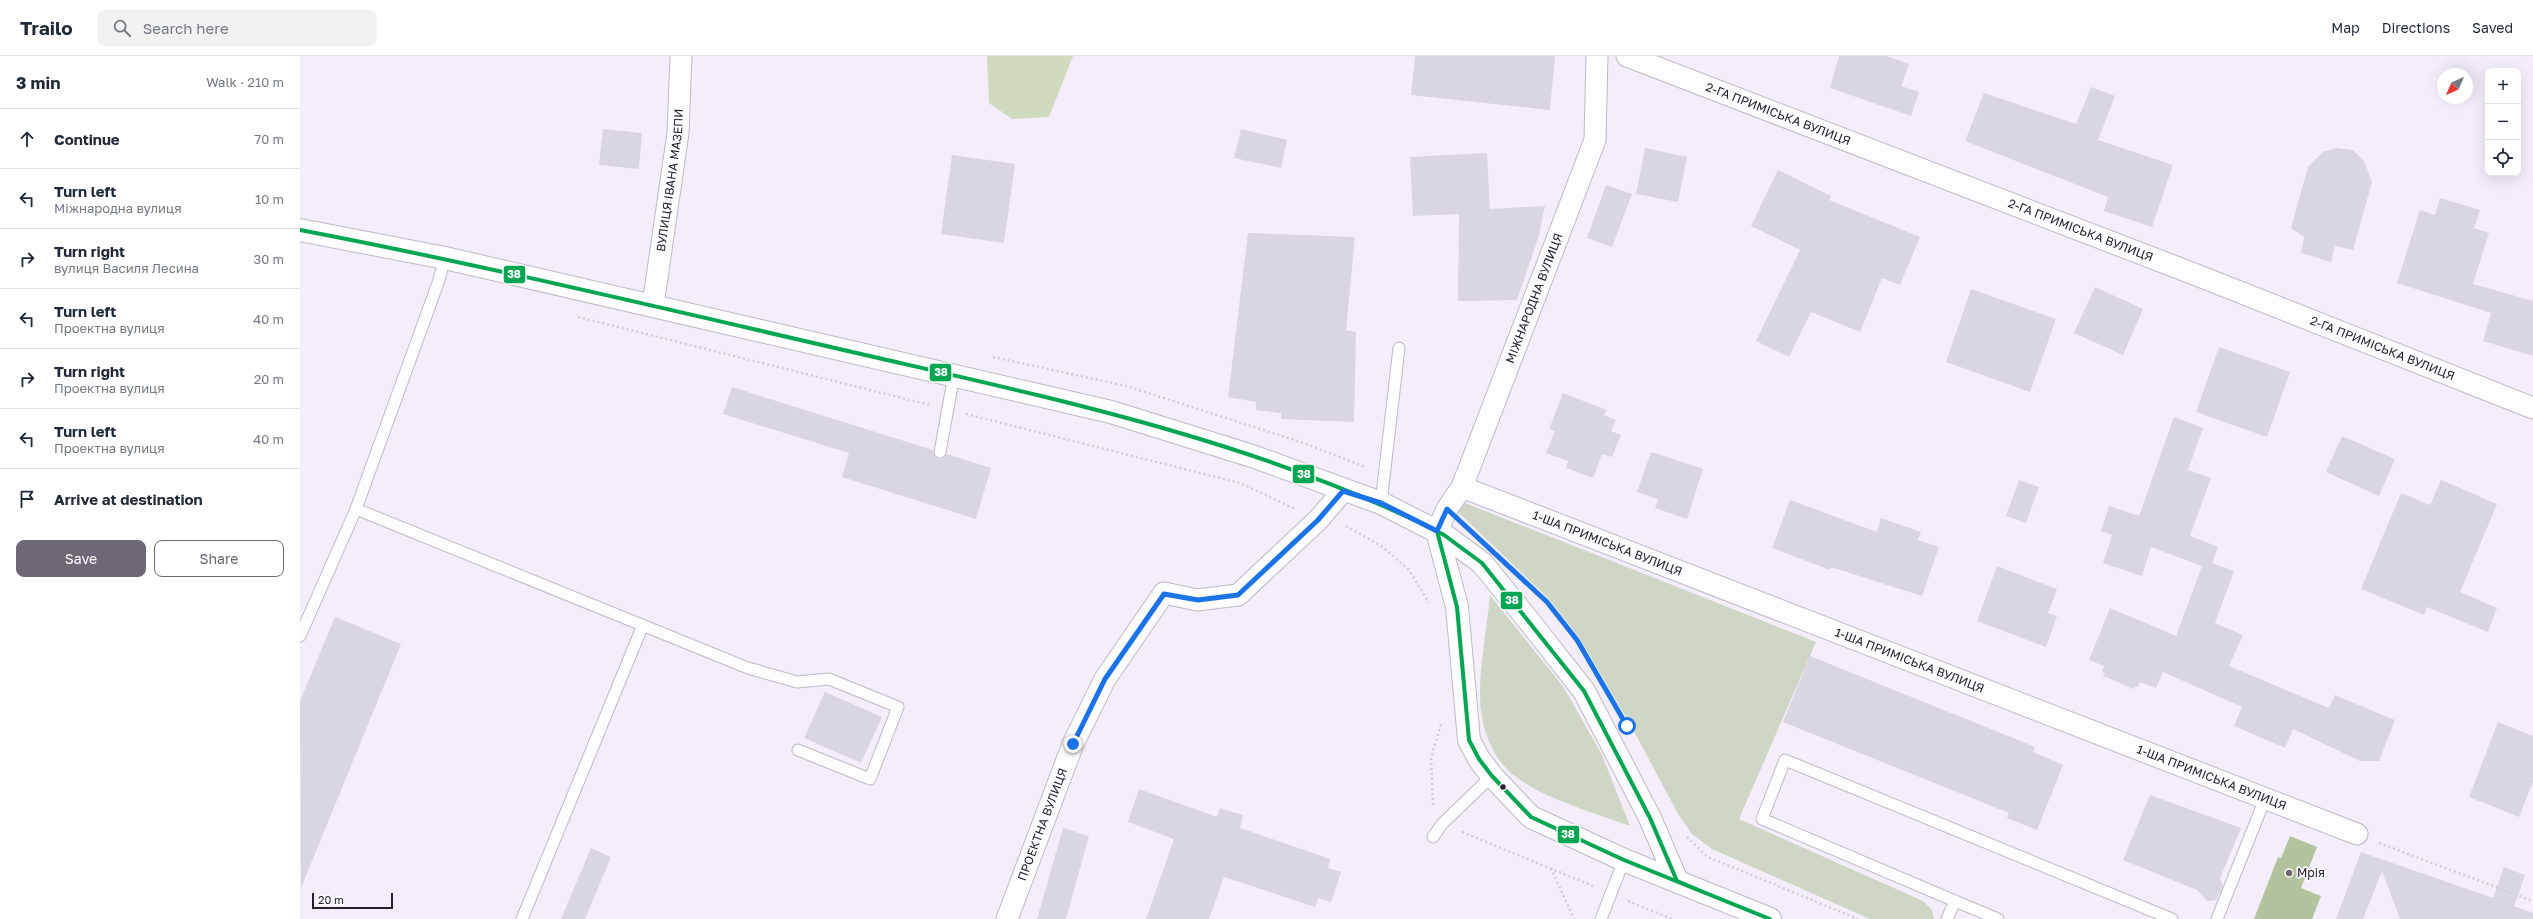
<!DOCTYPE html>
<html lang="en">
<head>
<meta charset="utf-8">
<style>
	body { margin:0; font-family:"Golos Text",sans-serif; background:#f2f2f3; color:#1f2937 }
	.controls { position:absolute; right:12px; top:12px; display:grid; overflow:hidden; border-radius:8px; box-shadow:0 4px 16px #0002 }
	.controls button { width:36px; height:36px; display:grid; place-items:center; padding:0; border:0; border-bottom:1px solid #e0e1e3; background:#fff; color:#1f2937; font:20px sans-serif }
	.compass { position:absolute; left:2137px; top:12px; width:36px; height:36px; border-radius:50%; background:#fff; box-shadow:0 4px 16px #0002; rotate:225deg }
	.scale { position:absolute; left:12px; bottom:10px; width:81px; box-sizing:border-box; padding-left:4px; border:2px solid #26202d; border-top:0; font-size:11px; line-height:14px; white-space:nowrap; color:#26202d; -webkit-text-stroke:3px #fbfbfb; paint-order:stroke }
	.stop { position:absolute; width:12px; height:12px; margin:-9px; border:3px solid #1a73e8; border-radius:50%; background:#fff }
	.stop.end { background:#1a73e8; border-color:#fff; box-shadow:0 1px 4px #0008 }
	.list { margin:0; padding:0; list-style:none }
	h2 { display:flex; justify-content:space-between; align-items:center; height:52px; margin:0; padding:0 16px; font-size:17px }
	h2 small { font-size:13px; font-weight:400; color:#747a83 }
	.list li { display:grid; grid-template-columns:26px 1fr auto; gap:12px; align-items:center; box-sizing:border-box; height:60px; padding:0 16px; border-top:1px solid #e0e1e3 }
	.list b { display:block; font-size:15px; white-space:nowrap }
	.list p { margin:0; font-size:13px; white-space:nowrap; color:#747a83 }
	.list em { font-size:13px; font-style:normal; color:#747a83 }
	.actions { display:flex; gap:8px; padding:12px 16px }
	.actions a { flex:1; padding:9px 0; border:1px solid #6e6874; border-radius:8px; text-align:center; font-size:14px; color:#6e6874 }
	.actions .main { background:#6e6874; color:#fff }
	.icon { flex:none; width:22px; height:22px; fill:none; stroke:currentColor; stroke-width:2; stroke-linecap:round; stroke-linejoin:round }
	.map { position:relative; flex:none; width:2233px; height:863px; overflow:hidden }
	header { display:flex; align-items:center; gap:24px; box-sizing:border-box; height:56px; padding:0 20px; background:#fff; border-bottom:1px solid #e0e1e3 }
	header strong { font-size:19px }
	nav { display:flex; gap:22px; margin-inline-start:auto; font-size:14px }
	.search { width:280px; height:36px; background:#f2f2f3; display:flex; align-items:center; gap:10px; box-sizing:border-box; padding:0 14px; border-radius:8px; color:#747a83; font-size:15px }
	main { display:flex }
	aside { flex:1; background:#fff }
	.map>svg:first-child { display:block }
	.green { fill:#cfd6c5 }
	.forest { fill:#cfdabe }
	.water { fill:#b4c39e }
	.building { fill:#dad6e1 }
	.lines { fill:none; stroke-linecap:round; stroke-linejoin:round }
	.lane-casing { stroke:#bfbac5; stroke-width:13 }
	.street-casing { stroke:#bfbac5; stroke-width:23 }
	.secondary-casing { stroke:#bfbac5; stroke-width:24 }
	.path { stroke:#d0ced3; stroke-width:2.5; stroke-dasharray:2 3; stroke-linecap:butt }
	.lane { stroke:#fdfcfe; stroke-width:11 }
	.street { stroke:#fdfcfe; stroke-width:21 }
	.secondary { stroke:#fdfcfe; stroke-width:22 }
	.bus-1-casing { stroke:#fbfbfb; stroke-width:7 }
	.bus-1 { stroke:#00a651; stroke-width:4 }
	.route { stroke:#1a73e8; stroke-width:5 }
	.bus-dot { fill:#26202d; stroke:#fbfbfb; stroke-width:1.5 }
	.poi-dot { fill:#6e6874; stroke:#fbfbfb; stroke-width:1.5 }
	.labels { text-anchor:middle; stroke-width:3.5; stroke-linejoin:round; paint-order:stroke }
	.street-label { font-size:12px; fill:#26202d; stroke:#fbfbfb }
	.poi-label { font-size:12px; fill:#26202d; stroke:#fbfbfb; text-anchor:start }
	.line-badge { stroke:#fbfbfb; stroke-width:1.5 }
	.badge-label { font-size:11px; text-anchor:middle; font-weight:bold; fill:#fff }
</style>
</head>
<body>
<header>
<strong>Trailo</strong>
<div class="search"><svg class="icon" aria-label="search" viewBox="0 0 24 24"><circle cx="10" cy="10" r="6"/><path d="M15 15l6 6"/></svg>Search here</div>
<nav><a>Map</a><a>Directions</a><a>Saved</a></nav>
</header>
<main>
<aside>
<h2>3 min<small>Walk · 210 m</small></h2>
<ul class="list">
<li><svg class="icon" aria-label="ahead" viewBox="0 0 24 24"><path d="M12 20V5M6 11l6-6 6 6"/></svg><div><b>Continue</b></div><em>70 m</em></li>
<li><svg class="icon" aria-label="left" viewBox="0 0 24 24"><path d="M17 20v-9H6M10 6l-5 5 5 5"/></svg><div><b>Turn left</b><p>Міжнародна вулиця</p></div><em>10 m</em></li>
<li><svg class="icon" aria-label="right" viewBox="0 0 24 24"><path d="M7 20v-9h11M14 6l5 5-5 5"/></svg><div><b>Turn right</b><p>вулиця Василя Лесина</p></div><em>30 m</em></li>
<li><svg class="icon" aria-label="left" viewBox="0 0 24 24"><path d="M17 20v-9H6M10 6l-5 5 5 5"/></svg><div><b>Turn left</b><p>Проектна вулиця</p></div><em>40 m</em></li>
<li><svg class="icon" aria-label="right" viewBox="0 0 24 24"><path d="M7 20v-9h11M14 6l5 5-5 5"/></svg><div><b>Turn right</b><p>Проектна вулиця</p></div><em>20 m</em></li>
<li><svg class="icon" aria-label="left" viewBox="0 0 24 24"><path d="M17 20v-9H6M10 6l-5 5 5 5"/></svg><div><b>Turn left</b><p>Проектна вулиця</p></div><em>40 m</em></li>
<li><svg class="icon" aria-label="arrive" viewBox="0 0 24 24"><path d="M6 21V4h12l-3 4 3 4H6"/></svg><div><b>Arrive at destination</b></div></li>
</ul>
<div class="actions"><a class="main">Save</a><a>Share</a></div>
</aside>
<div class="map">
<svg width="2233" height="863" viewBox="0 0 2233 863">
	<rect width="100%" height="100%" fill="#f3eef9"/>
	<g class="green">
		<polygon points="1165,447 1516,586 1439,763 1623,845 1632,854 1634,863 1570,863 1412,793 1392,778 1378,758 1330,668 1279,581 1249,543 1158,456"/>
		<path d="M1190,539l74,93 38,67 28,71c-35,-13 -99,-31 -124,-58 -18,-19 -26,-47 -26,-73 0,-33 7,-67 10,-100z"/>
	</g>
	<polygon class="forest" points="687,0 773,0 749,61 712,63 689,47"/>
	<polygon class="water" points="1990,780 2017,791 2001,832 2021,840 2012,863 1954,863 1978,801 1981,802"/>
	<g class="building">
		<polygon points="1115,0 1255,0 1250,54 1111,39"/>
		<polygon points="1539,0 1587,0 1609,8 1601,30 1619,36 1611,60 1530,32"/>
		<polygon points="1791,31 1815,40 1798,84 1873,109 1852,171 1804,155 1808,141 1665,85 1684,37 1776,68"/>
		<polygon points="303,73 342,77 339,113 299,109"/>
		<polygon points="941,73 987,84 981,112 934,102"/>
		<polygon points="1345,92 1387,101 1378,146 1336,138"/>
		<polygon points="2037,92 2053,94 2064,105 2072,126 2053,194 2035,190 2031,206 2001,197 2004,181 1991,172 2008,111 2023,96"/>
		<polygon points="1187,97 1190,153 1245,150 1238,183 1217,244 1158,245 1159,158 1113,160 1110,101"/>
		<polygon points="652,99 715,108 704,187 641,178"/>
		<polygon points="1478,114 1531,140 1529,144 1620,181 1600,229 1582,222 1560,276 1511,256 1489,301 1456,285 1500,194 1451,170"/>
		<polygon points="1306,129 1332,138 1312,191 1287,182"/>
		<polygon points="2140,142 2180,154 2174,172 2189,177 2173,228 2233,245 2233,300 2183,285 2191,257 2097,227 2120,154 2135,159"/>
		<polygon points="948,177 1055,181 1046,274 1056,276 1054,366 981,363 981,357 956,354 956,346 928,341"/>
		<polygon points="1795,231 1843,253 1823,299 1774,277"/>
		<polygon points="1671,233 1756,263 1730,336 1646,306"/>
		<polygon points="1919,291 1990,316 1967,381 1896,356"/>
		<polygon points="432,331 633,394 634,399 638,403 643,402 647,398 691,412 676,463 542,421 549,397 423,358"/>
		<polygon points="1263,337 1307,354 1304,359 1316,364 1311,375 1321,379 1312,401 1302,398 1293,422 1266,412 1268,405 1246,397 1255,375 1249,373"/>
		<polygon points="1874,361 1903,372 1888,414 1911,422 1890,480 1918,491 1912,507 1934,515 1915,567 1943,579 1929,610 2029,652 2035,639 2095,664 2079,705 2060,705 1993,673 1985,692 1934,670 1942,651 1863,616 1856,632 1840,626 1838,631 1835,630 1834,633 1803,620 1805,617 1802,616 1804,610 1789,604 1810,552 1876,580 1902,510 1851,491 1842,520 1803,507 1812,479 1801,475 1809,450 1839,460"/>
		<polygon points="2042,380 2095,403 2079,440 2026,416"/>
		<polygon points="1351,396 1403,413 1387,463 1355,452 1358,443 1337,436"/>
		<polygon points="1719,424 1739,431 1726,467 1706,460"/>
		<polygon points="2141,424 2197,448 2160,536 2197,552 2188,576 2127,551 2124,559 2061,533 2101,437 2130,449"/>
		<polygon points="1490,444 1577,476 1581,462 1621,476 1618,484 1639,491 1622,540 1531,511 1530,514 1472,492"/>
		<polygon points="1697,510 1757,533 1748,557 1757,560 1746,591 1677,565"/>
		<polygon points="35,561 101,588 1,832 0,645"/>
		<polygon points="1510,600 1735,691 1733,696 1763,709 1737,774 1707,762 1709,757 1483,666"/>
		<polygon points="525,636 582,661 561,707 504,682"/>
		<polygon points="2198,666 2233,680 2233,726 2219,761 2169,741"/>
		<polygon points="839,733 917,761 920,752 943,759 940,772 1030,803 1028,812 1041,816 1031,846 1018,842 1015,851 924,821 909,863 846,863 874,783 828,766"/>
		<polygon points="1850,739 1941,772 1920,822 1923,830 1916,844 1907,845 1897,834 1823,804"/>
		<polygon points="763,772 789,780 766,863 737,863"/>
		<polygon points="291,792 311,801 285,863 261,863"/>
		<polygon points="2061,796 2193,842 2204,811 2225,819 2214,850 2233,857 2233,863 2100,863 2082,815 2063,863 2036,863"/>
	</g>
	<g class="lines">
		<defs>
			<g id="lane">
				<polyline points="640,396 654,319"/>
				<polyline points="1081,447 1099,292"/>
				<polyline points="56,453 448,612 497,626 529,623 598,651 570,723 498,694"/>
				<polyline points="0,580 56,453 138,227 145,202"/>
				<polyline points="1133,781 1142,768 1192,720"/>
				<polyline points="1655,845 1698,863"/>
				<polyline points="222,863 343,569"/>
				<polyline points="1301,863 1324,804"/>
				<polyline points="1647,863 1655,845 1462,763 1485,704 1872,863"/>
				<polyline points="1917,863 1965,743"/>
			</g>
			<g id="street">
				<path id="s1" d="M1327,0l567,218 339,134"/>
				<path id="s2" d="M353,249l25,-172 3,-77"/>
				<path id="s3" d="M1162,431l895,347"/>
				<path id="s4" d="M1137,475l10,-22 15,-22 133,-347 2,-84"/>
				<path id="s5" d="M707,863l66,-175 32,-65 59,-86 33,7 41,-5 80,-75 25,-29"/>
			</g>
			<g id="secondary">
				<polyline points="0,174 145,202 811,356 952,400 1081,447 1144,479 1182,507 1229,565 1284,635 1350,762 1377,825"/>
				<polyline points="1137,475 1157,551 1169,684 1179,703 1192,720 1231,761 1324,804 1470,863"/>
			</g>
		</defs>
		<use href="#lane" class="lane-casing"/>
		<use href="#street" class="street-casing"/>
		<use href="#secondary" class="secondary-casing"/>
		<g class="path">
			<polyline points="278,261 630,349"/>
			<polyline points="693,301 826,330 1001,386 1065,411"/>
			<polyline points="666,358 940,427 995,453"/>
			<polyline points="1046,470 1083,491 1109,514 1129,547"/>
			<polyline points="1133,749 1131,702 1141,668"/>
			<polyline points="1162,776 1293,830"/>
			<polyline points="1387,781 1408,801 1558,863"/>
			<polyline points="2079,787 2233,845"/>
			<polyline points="1251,812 1274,863"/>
			<polyline points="1328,845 1372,863"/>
		</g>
		<use href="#lane" class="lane"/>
		<use href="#street" class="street"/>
		<use href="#secondary" class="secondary"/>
		<defs>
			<g id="bus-1">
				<path d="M0,174c188,36 374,81 561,124 195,45 395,87 576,177l20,76 12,133 10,19 13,17 39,41 93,43 146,59"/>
				<polyline points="1125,469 1144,479 1182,507 1284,635 1350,762 1377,825 1396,833"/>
			</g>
		</defs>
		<use href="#bus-1" class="bus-1-casing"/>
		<use href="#bus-1" class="bus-1"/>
	</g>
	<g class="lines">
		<polyline class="route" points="773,688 805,623 864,538 898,544 938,539 1018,464 1043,435 1081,447 1137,475 1147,453 1247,546 1277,584 1327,670"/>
	</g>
	<circle class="bus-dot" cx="1203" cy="731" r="3.5"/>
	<circle class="poi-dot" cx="1989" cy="817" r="4"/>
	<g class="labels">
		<g class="street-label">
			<text dy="4" stroke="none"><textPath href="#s1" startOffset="162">2-ГА ПРИМІСЬКА ВУЛИЦЯ</textPath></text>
			<text dy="4" stroke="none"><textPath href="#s2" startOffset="126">ВУЛИЦЯ ІВАНА МАЗЕПИ</textPath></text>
			<text dy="4" stroke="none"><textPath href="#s1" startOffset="486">2-ГА ПРИМІСЬКА ВУЛИЦЯ</textPath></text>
			<text dy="4" stroke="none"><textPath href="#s4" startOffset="253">МІЖНАРОДНА ВУЛИЦЯ</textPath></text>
			<text dy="4" stroke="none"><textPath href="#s1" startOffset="810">2-ГА ПРИМІСЬКА ВУЛИЦЯ</textPath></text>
			<text dy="4" stroke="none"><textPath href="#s3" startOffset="156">1-ША ПРИМІСЬКА ВУЛИЦЯ</textPath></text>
			<text dy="4" stroke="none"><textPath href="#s3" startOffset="480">1-ША ПРИМІСЬКА ВУЛИЦЯ</textPath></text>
			<text dy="4" stroke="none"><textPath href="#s3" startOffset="804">1-ША ПРИМІСЬКА ВУЛИЦЯ</textPath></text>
			<text dy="4" stroke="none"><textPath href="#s5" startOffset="101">ПРОЕКТНА ВУЛИЦЯ</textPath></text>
		</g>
		<g class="poi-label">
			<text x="1997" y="821">Мрія</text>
		</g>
	</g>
	<g class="line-badge">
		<rect x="203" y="209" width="23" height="19" rx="4" fill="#00a651"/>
		<rect x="629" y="307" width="23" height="19" rx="4" fill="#00a651"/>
		<rect x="992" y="408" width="23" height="20" rx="4" fill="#00a651"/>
		<rect x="1200" y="535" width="23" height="19" rx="4" fill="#00a651"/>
		<rect x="1257" y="769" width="23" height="19" rx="4" fill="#00a651"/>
	</g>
	<g class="badge-label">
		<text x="214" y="222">38</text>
		<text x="641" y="320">38</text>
		<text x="1004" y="422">38</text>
		<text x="1212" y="548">38</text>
		<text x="1268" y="782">38</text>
	</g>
</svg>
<div class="controls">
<button>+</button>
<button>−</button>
<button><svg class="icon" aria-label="locate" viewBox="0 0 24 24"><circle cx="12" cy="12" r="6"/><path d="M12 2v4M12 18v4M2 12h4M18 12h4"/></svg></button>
</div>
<svg class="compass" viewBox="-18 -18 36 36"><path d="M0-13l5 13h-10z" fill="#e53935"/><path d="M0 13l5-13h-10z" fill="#747a83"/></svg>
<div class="scale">20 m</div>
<div class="stop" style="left:1327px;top:670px"></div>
<div class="stop end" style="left:773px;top:688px"></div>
</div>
</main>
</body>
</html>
